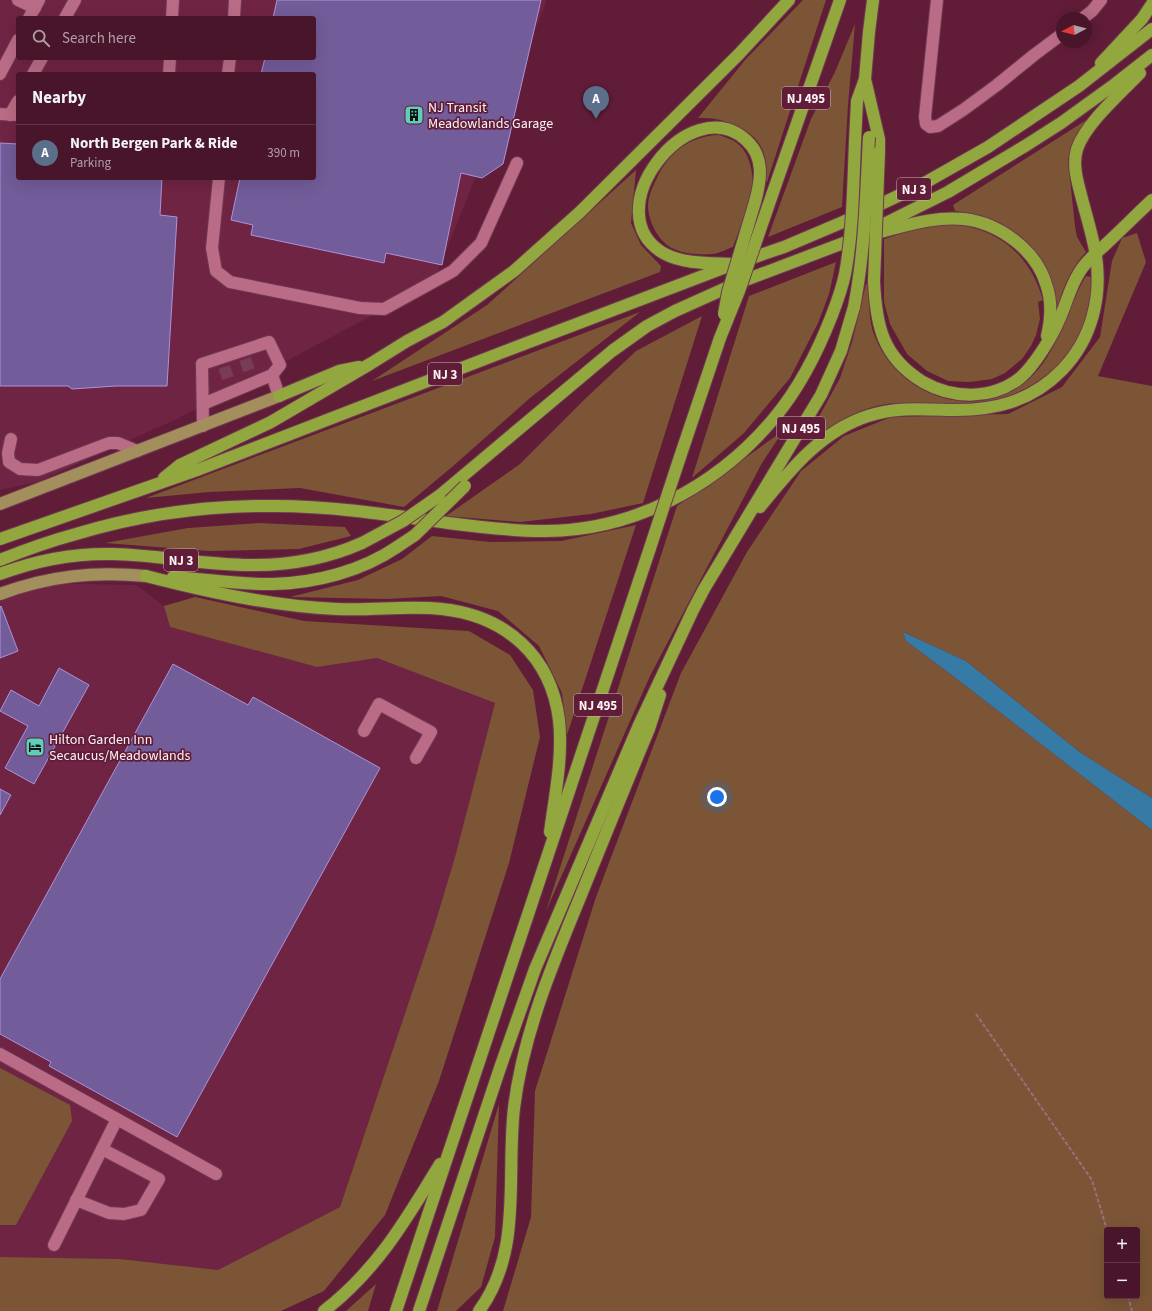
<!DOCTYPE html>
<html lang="en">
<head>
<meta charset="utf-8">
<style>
	body { margin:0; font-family:"Source Sans 3",sans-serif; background:#532236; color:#f1f3f6 }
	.controls { position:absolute; right:12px; bottom:12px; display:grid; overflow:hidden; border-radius:4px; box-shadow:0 4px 16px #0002 }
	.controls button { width:36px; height:36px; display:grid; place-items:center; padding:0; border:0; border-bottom:1px solid #613447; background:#49152a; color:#f1f3f6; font:20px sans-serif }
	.compass { position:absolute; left:1056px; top:12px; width:36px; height:36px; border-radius:50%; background:#49152a; box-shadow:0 4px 16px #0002; rotate:263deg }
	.you { position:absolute; left:717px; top:797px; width:14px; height:14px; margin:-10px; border:3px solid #fff; border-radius:50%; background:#1a73e8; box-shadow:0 0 0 6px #1a73e833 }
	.badge { display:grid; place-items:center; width:26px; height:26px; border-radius:50%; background:#8bbbb9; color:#fff; font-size:13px; font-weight:700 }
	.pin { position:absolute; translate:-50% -33px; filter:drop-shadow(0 1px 2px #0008) }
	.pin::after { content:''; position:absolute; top:21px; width:14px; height:12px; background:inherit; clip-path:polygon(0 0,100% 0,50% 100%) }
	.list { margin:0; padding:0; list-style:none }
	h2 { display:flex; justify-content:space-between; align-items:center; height:52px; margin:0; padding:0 16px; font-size:17px }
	h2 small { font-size:13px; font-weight:400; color:#b19fa8 }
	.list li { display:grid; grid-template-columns:26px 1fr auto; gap:12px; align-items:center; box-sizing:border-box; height:56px; padding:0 16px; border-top:1px solid #613447 }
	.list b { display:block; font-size:15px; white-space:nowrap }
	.list p { margin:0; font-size:13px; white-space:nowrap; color:#b19fa8 }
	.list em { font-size:13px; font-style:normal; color:#b19fa8 }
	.icon { flex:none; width:22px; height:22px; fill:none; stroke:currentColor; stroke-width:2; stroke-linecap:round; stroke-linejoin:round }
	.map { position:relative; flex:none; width:1152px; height:1311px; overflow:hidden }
	.search { position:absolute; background:#49152a; box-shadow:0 4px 16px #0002; left:16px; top:16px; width:300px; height:44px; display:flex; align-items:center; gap:10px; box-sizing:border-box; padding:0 14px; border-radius:4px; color:#b19fa8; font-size:15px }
	.panel { position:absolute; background:#49152a; box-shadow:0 4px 16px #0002; left:16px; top:72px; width:300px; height:108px; border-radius:4px }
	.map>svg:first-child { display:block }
	.built { fill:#702443; fill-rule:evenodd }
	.green { fill:#7b5536; fill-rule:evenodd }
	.water { fill:#367ba6 }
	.building { fill:#725c99; stroke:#ab93d9 }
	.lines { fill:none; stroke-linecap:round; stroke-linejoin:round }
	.minor-tunnel { stroke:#783c54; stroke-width:12; stroke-dasharray:12 6; stroke-linecap:butt }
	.minor-casing { stroke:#6f3a52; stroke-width:14 }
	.major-casing { stroke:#6f3a52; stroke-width:14 }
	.highway-casing { stroke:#6f3a52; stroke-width:14 }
	.path { stroke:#9c6e80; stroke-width:2; stroke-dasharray:4 2; stroke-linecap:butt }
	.minor { stroke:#ba6c86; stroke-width:12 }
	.major { stroke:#a28f5b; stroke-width:12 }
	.highway { stroke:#92a73e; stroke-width:12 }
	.highway-bridge-casing { stroke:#6f3a52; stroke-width:14; stroke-linecap:butt }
	.highway-bridge { stroke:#92a73e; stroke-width:12 }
	.labels { text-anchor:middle; stroke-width:3.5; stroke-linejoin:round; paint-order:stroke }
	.shield { fill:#611c38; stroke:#cdb2bc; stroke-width:1 }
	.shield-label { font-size:13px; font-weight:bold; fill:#fbf2f4 }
	.poi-label { font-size:14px; fill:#fbf2f4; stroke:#611c38; text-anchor:start }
</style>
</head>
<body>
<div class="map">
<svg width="1152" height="1311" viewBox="0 0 1152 1311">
	<rect width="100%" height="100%" fill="#611c38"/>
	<g class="built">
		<path d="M0,0h547l-114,283 -254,135 -142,64 -37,8zM18,18h296v40h-296zM18,74h296v104h-296z"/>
		<polygon points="32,583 136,585 164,606 170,627 317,667 377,658 495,703 455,857 434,927 340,1207 218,1270 120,1259 0,1257 0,594"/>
	</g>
	<g class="green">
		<path d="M803,0h23l-59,182h-2c4,-29 -4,-46 -31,-57 -5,-2 -10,-4 -14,-5 -8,-2 -15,-2 -22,-2l48,-59z"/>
		<polygon points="855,24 848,105 842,207 768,237 811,119 835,72"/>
		<path d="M1088,119l-10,14 -7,15 -3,12 7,66 2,11 9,15c-18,20 -24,39 -31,65 0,-7 1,-15 0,-22 -5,-37 -36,-67 -70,-78 -10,-3 -21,-4 -30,-6l-2,-6z"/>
		<path d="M719,135c8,3 14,4 20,10 12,10 16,34 12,49 -4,18 -12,36 -18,53 -6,2 -13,6 -20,7 -11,1 -29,0 -39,-5 -15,-6 -26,-28 -26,-43 0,-9 4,-18 8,-26 12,-27 33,-44 63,-45z"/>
		<polygon points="636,170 631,223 641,245 661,266 660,272 372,381 487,305"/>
		<path d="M949,224c7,1 14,1 21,3 39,10 62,35 73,73l-5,2 2,17 -4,16 -5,11 -9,13 -17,14 -13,6 -22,3 -22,-1 -21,-10 -20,-17 -17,-30 -6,-22v-63l34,-11z"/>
		<path d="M1137,233l9,29 -48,114 54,10v412l-71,-45 -115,-92 -63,-29 3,9 43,32 203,157v481h-649l28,-94 4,-126 61,-194 85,-224 66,-121 54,-81 43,-35 47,-19 117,-3 54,-27 38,-50 12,-76 10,-23zM1107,1230h30v66h-30z"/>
		<polygon points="836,262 829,294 818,323 790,378 744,433 692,478 749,296"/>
		<path d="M1086,276l6,1c-1,16 -3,32 -8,48 -15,41 -58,72 -101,77 -24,4 -50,2 -75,2 -7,0 -15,-1 -21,0 -29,4 -53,21 -76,36l-3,-3 32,-59 12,-36 14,-58 4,-1c-1,17 -2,37 5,54 24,60 103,87 154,42 30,-27 37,-70 57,-103z"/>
		<polygon points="640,312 530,398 452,467 404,507 300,488 209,492 146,498"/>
		<polygon points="702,316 643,503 591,514 520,522 446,516 520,464 585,399 636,351"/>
		<polygon points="783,431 762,463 650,676 546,911 677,506"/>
		<polygon points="258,523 345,527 351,536 299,549 209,551 105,543 188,528"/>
		<polygon points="636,525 567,735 562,693 539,646 498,611 441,596 387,599 290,597 358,580 402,559 432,536 490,542 561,541"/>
		<polygon points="195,597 304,621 469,631 510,655 533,690 540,737 509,863 439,1081 385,1215 324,1291 281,1311 0,1311 0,1257 120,1259 218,1270 340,1207 434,927 455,857 495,703 377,658 317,667 170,627 164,606"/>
		<polygon points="0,1068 70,1105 72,1121 16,1225 0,1225"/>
		<polygon points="499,1104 495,1237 481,1287 456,1311 437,1311"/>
		<polygon points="376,1284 368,1311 346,1311"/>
	</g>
	<polygon class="water" points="903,632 966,661 1081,753 1152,798 1152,830 949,673 906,641"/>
	<g class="building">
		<polygon points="277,0 541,0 503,164 482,178 461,173 442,265 386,253 384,263 251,235 253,225 231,220 240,178 314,178 314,74 261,74 265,58 314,58 314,18 273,18"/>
		<polygon points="0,143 18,144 18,178 162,178 160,215 177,217 167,386 116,386 72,389 68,386 0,386"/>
		<polygon points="1,606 18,651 0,658 0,607"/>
		<polygon points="173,664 248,705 253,697 380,768 177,1137 49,1066 51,1062 0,1034 0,979"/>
		<polygon points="59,668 89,685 34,784 5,768 28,726 0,711 11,690 39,706"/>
		<polygon points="0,789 11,795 0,815"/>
	</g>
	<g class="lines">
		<g class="minor-tunnel">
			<polyline points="245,359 250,373"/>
			<polyline points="224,367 229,381"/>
		</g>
		<defs>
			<g id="minor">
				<polyline points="18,0 35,8"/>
				<polyline points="937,0 925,117 926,124 930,127 938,126 963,110 997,85 1034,55 1062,34"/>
				<polyline points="29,18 39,0"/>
				<polyline points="65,18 75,0"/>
				<polyline points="172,18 173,0"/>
				<polyline points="234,18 235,0"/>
				<polyline points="1083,18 1092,11 1101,0"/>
				<polyline points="0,74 18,40"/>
				<polyline points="33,74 42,58"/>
				<polyline points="169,74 170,58"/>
				<polyline points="228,74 230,58"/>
				<polyline points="0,114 18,115"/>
				<polyline points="10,115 18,101"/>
				<polyline points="219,178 212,248 216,271 230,282 360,308 384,309 453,271 481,243 517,163"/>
				<polyline points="203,404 272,375"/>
				<polyline points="203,426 202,364 269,342 280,365 272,375 279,396"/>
				<polyline points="11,439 8,453 9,462 20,469 38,470 109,443 118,443 137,451"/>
				<polyline points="364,731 379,704 431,732 416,758"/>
				<polyline points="0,1054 117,1119 54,1245"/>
				<polyline points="117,1119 216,1174"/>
				<polyline points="76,1200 109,1213 124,1214 141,1210 159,1179 102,1149"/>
			</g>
			<g id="major">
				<polyline points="0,504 279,396"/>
				<path d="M0,594c49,-18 94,-23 146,-18"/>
			</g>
			<g id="highway">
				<polyline points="1101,63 1142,19 1152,4"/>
				<polyline points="865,79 879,139 879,152"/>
				<polyline points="855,142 857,101 865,79 869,32 873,0"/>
				<polyline points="772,195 840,0"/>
				<path d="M880,232c28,-7 55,-16 84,-13 35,4 72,31 82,65 6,16 5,35 1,52"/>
				<path d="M731,264c-21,-1 -47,0 -66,-10 -73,-40 24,-166 81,-114 19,17 15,40 9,62"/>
				<path d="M874,281c2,44 8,76 49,101 30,17 69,18 97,-4 14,-12 32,-41 39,-58 7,-15 11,-33 20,-47 6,-11 16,-19 25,-27 16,-15 32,-31 48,-46"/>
				<polyline points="279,396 339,371 359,367"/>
				<polyline points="680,457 720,338"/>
				<polyline points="164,478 180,465 271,422 370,364 407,341 443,322 514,271 580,212 739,54 789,0"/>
				<polyline points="439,496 612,351 647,326 675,311 735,284 854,239 948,192 1025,146 1061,123 1115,84 1152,55"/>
				<path d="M760,507c30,-37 61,-76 108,-91 27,-9 54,-7 82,-6 43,1 81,-8 112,-40 30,-31 40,-73 34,-114 -3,-19 -9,-38 -14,-57 -4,-16 -10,-33 -5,-50 9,-26 44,-56 63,-76"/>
				<polyline points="0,539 200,469 503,352 734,264 784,247 843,222 921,185 988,147 1079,86 1152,29"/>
				<path d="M0,560c25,-10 50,-19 76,-26 63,-19 133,-29 199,-28 58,0 116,9 173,17 31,4 62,8 94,8 90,1 176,-45 233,-114 25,-30 43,-66 57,-102"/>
				<path d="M0,574c37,-14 74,-21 113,-20 48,1 95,12 142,11 38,0 73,-7 107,-22"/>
				<path d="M146,576c62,16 126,30 191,33 35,2 70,-4 105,0 64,7 109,47 117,111 4,37 -4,75 -9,112"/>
				<path d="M173,577c34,2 67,8 100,7 43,-1 89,-13 124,-37"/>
				<path d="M324,1311c53,-41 82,-91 116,-147"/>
				<polyline points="396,1311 650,548"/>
				<polyline points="419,1311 500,1068 535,969 639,725 693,610 704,589 821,395 841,351 854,307"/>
				<path d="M479,1311c44,-60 27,-133 35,-203 9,-73 37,-140 65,-208 23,-57 46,-114 70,-171l11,-34"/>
			</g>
		</defs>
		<use href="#minor" class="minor-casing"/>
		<use href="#major" class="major-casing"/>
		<use href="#highway" class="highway-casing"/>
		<g class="path">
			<polyline points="976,1014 1092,1180 1107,1230"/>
			<polyline points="1128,1296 1132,1311"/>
		</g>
		<use href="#minor" class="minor"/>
		<use href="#major" class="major"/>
		<use href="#highway" class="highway"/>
		<defs>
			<g id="highway-bridge">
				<polyline points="874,281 879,152"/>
				<path d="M854,307c11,-56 12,-113 15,-170"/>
				<polyline points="724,314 728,292 755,202"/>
				<path d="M832,315c5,-13 10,-27 13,-41 8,-43 8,-88 10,-132"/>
				<polyline points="720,338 739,291 772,195"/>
				<polyline points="362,543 403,521 439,496"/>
				<polyline points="397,547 415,535 465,486"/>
				<polyline points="650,548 680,457"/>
			</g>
		</defs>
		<use href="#highway-bridge" class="highway-bridge-casing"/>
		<use href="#highway-bridge" class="highway-bridge"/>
	</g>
	<defs>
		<symbol id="building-square" viewBox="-11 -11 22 22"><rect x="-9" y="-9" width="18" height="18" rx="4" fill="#5dceb9" stroke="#611c38"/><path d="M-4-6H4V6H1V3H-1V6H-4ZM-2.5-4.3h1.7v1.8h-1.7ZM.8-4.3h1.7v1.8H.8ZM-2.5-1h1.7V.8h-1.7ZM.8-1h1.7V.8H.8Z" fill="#111"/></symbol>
		<symbol id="hotel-square" viewBox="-11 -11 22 22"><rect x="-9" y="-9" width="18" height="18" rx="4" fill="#5dceb9" stroke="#611c38"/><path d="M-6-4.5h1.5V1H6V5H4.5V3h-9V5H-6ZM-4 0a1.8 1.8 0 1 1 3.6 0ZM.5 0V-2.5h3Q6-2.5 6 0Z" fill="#111"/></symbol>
	</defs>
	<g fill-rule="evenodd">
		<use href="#building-square" x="403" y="104" width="22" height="22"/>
		<use href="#hotel-square" x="24" y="736" width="22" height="22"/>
	</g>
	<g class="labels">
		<g class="shield">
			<rect x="782" y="87" width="48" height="22" rx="3"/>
			<rect x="897" y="178" width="34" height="22" rx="3"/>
			<rect x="428" y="363" width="34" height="22" rx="3"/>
			<rect x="777" y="417" width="48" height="22" rx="3"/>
			<rect x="164" y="549" width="34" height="22" rx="3"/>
			<rect x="574" y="694" width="48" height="22" rx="3"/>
		</g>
		<g class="shield-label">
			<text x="806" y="103">NJ 495</text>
			<text x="914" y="194">NJ 3</text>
			<text x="445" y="379">NJ 3</text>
			<text x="801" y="433">NJ 495</text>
			<text x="181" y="565">NJ 3</text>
			<text x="598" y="710">NJ 495</text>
		</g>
		<g class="poi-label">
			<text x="428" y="112">NJ Transit<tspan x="428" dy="16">Meadowlands Garage</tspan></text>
			<text x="49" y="744">Hilton Garden Inn<tspan x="49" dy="16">Secaucus/Meadowlands</tspan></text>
		</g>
	</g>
</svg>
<div class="controls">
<button>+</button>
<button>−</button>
</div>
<svg class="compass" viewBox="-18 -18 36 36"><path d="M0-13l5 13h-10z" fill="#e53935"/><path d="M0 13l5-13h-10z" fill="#b19fa8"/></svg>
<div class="you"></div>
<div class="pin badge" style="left:596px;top:119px;background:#5c6f8a">A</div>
<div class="search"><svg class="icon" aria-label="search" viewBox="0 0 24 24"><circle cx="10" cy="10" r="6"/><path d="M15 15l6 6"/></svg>Search here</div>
<section class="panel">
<h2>Nearby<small></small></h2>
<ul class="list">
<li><span class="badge" style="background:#5c6f8a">A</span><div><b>North Bergen Park &amp; Ride</b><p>Parking</p></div><em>390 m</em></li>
</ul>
</section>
</div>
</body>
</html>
